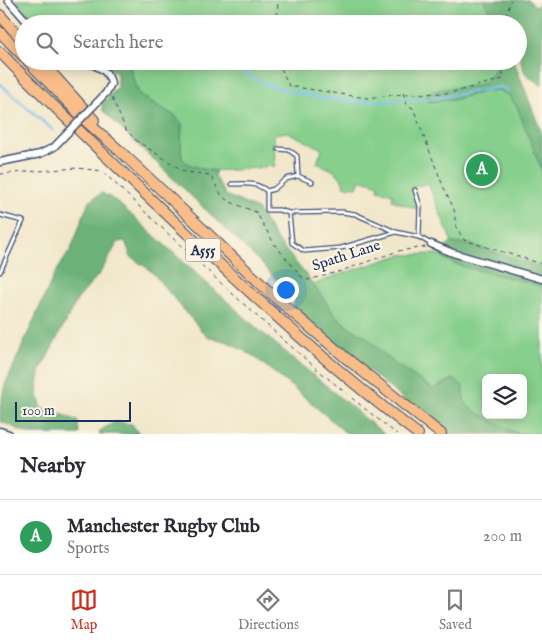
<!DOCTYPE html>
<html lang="en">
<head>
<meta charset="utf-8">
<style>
	body { margin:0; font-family:"IM FELL English",serif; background:#f2f2f3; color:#2b2b33 }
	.controls { position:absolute; right:15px; bottom:15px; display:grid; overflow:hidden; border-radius:8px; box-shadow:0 2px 12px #0003 }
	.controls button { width:45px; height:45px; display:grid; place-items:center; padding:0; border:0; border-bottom:1px solid #e1e1e2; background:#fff; color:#2b2b33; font:25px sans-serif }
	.scale { position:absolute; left:15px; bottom:12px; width:116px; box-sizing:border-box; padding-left:5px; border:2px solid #1b2f5e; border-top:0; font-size:14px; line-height:18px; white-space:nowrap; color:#1b2f5e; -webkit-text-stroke:4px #fcf5e5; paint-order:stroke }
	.you { position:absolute; left:285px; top:289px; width:18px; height:18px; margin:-12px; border:4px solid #fff; border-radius:50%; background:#1a73e8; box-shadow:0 0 0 8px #1a73e833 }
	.badge { display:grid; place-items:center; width:32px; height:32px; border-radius:50%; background:#c8321e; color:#fff; font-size:16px; font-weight:700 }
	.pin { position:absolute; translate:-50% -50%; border:2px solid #fff; box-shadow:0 1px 5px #0006 }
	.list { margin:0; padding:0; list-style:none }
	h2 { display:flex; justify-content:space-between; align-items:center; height:65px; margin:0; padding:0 20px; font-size:21px }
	h2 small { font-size:16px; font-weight:400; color:#7c7c81 }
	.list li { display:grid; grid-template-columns:32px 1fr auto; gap:15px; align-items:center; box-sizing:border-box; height:75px; padding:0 20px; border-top:1px solid #e1e1e2 }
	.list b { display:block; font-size:19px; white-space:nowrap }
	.list p { margin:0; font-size:16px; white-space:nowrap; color:#7c7c81 }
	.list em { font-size:16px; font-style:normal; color:#7c7c81 }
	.icon { flex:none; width:28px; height:28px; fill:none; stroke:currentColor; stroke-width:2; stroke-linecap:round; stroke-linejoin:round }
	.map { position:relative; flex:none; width:542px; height:434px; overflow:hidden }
	.search { position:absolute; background:#fff; box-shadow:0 2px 12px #0003; left:15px; right:15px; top:15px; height:55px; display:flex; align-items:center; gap:12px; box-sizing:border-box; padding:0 18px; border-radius:28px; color:#7c7c81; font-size:19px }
	.sheet { height:140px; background:#fff }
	nav { display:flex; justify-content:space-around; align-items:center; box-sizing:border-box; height:70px; border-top:1px solid #e1e1e2; background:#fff; font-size:14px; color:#7c7c81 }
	nav a { display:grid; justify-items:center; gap:2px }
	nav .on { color:#c8321e }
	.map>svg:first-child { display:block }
	.green { fill:#86cf8c; stroke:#507f75; fill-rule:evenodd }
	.forest { fill:#6cb278; stroke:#44706b }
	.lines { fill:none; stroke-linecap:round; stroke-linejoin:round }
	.stream { stroke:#7bbff1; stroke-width:2.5 }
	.service-casing { stroke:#3b4b6e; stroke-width:5.5 }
	.minor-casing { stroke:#3b4b6e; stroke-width:9 }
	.trunk-casing { stroke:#3b4b6e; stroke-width:12 }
	.path { stroke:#3b4b6e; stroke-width:1; stroke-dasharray:4 4; stroke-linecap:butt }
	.service { stroke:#fff; stroke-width:3 }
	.minor { stroke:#fff; stroke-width:6 }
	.trunk { stroke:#f8bd88; stroke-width:10 }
	.minor-bridge-casing { stroke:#3b4b6e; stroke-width:9; stroke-linecap:butt }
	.minor-bridge { stroke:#fff; stroke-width:6 }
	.labels { text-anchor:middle; stroke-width:4.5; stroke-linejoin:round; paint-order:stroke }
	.shield { fill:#fcf5e5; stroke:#5e6a86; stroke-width:1 }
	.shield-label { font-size:14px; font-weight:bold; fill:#1b2f5e }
	.street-label { font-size:15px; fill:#1b2f5e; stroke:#fcf5e5 }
</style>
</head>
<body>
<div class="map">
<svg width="542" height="434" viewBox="0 0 542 434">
	<rect width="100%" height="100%" fill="#fcf5e5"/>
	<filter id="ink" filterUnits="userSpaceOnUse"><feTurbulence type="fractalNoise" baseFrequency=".02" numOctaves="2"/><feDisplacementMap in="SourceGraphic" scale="10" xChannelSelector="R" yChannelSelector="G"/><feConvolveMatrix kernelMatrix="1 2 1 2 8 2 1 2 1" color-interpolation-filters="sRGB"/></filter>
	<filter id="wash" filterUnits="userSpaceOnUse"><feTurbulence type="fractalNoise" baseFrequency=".0096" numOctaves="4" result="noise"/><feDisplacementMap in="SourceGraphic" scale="20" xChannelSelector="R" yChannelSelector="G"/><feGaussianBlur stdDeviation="1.12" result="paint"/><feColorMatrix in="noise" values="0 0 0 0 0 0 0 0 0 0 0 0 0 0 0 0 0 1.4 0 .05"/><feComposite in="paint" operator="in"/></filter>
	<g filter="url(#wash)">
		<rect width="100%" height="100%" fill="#f1e7cb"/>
		<g class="green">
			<polygon points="16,0 487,0 485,1 493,24 36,24"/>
			<path d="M128,61h379l35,96v113l-89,-25 -25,-62 -16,5 5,21 -25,-9 1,-6 -15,-4 1,-5 -19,-6 -3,8 -13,-1c-2,-14 -16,-18 -27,-23l5,-14 -35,-17 -13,2 1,32c-19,1 -83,13 -93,-7 -4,-9 0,-25 0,-35l-7,-8 -35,-21 -5,-10z"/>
			<path d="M436,254l13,2 93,29v149h-41l-134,-84 -59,-63 24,-10 68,-22zM486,378h37v37h-37z"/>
		</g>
		<g class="forest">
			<path d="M484,0h44l9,7 5,-7v86c-5,-5 -13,-8 -16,-12 -7,-8 -8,-40 -8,-50h-24z"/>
			<path d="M94,61h34l7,24 5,10 35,21 7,8c-1,40 -7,38 34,48l-2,3 12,20 31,14 20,31 30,36 26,36 13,13 19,11 29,27 39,26 20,-10 10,7c0,7 0,13 4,19 4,5 45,27 53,29h-71l-40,-30 -117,-98 3,-5 -32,-36 -160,-154 -1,-7 15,-17v-13l-6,-5z"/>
			<path d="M497,61h17l28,73v37l-25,-64 -8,-11 -11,-6 -15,2 -31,8 -23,2 -2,-8c26,-14 62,6 70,-33z"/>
			<polygon points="102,193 116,201 259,330 384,434 347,434 301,394 253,356 228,342 206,336 150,270 131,257 125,241 118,242 100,273 77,300 41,369 37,390 42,409 57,412 78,421 79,434 29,434 0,421 0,407 5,385 54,275 71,249 89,201"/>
			<path d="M451,243l18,1 73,24v19c-29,-10 -59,-14 -87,-23 -7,-3 -12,-5 -16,-11z"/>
			<polygon points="115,422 132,424 139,434 99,434 101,430"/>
		</g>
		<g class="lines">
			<g class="stream">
				<polyline points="209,61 235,68 265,84 286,90 320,98 362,102 437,98 501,87 508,91"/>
				<polyline points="0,84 54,131"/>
			</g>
		</g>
	</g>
	<g filter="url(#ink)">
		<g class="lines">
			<defs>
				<g id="service">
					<polyline points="298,176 312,182"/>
					<path d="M232,184c14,0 24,-2 35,7v19h12l10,3"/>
					<polyline points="415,190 420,206 419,237"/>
					<polyline points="267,191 274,189 286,179 298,176 297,156 289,150 278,149"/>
					<polyline points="0,215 23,221 0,272"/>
					<polyline points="396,232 341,248 304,251 292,243 289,213 342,212 355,214 396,232 419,237 431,244"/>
				</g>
				<g id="minor">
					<polyline points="8,0 29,24"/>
					<path d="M84,61c11,5 25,8 27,23l-5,9"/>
					<polyline points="0,162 40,154 54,147"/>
					<polyline points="431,244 453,253 542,279"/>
					<polyline points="0,431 9,434"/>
				</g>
				<g id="trunk">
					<polyline points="0,15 24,42"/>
					<polyline points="0,32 24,57"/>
					<path d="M0,52c51,53 104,102 157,153 84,80 169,159 261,229"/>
					<polyline points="28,61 88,123 120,151 279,301 346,358 441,434"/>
					<polyline points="41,61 94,120"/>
				</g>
			</defs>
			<use href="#service" class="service-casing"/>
			<use href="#minor" class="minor-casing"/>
			<use href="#trunk" class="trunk-casing"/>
			<g class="path">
				<polyline points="277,24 278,0"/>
				<polyline points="503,24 511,0"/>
				<polyline points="278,61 289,86 366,98 404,94 450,93 503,79 503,61"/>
				<polyline points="403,93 407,105 413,108 443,186 454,209 456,227 464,240 542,264"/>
				<polyline points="112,98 126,130 137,141 185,172 210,175 222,196 228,201 256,212 275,245 302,277 308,280 338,272 398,251 426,247"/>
				<path d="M0,174l77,-6 25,3c96,91 190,182 295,263"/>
			</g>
			<use href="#service" class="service"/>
			<use href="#minor" class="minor"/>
			<use href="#trunk" class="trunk"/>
			<defs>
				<polyline id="minor-bridge" points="54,147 106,93"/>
			</defs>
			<use href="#minor-bridge" class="minor-bridge-casing"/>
			<use href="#minor-bridge" class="minor-bridge"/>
		</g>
	</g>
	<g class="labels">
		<rect class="shield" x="185.5" y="238.5" width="35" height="23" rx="4"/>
		<g class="shield-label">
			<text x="203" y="255">A555</text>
		</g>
		<g class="street-label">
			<text transform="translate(346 255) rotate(-18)" y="5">Spath Lane</text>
		</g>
	</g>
</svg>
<div class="controls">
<button><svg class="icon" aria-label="layers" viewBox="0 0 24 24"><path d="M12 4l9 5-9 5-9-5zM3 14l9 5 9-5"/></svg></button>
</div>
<div class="scale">100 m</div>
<div class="you"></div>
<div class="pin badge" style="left:482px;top:170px;background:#2e9e5b">A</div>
<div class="search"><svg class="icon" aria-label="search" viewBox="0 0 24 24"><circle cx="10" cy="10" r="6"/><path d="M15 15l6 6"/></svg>Search here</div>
</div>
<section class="sheet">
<h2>Nearby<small></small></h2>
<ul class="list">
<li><span class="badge" style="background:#2e9e5b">A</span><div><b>Manchester Rugby Club</b><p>Sports</p></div><em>200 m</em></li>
</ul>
</section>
<nav>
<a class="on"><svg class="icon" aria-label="map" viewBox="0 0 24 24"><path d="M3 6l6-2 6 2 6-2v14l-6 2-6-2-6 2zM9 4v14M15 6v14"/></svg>Map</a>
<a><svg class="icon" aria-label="directions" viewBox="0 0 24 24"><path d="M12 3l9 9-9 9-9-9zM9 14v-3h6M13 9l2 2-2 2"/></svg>Directions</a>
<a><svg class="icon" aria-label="saved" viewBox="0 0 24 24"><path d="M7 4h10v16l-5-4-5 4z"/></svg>Saved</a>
</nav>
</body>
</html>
